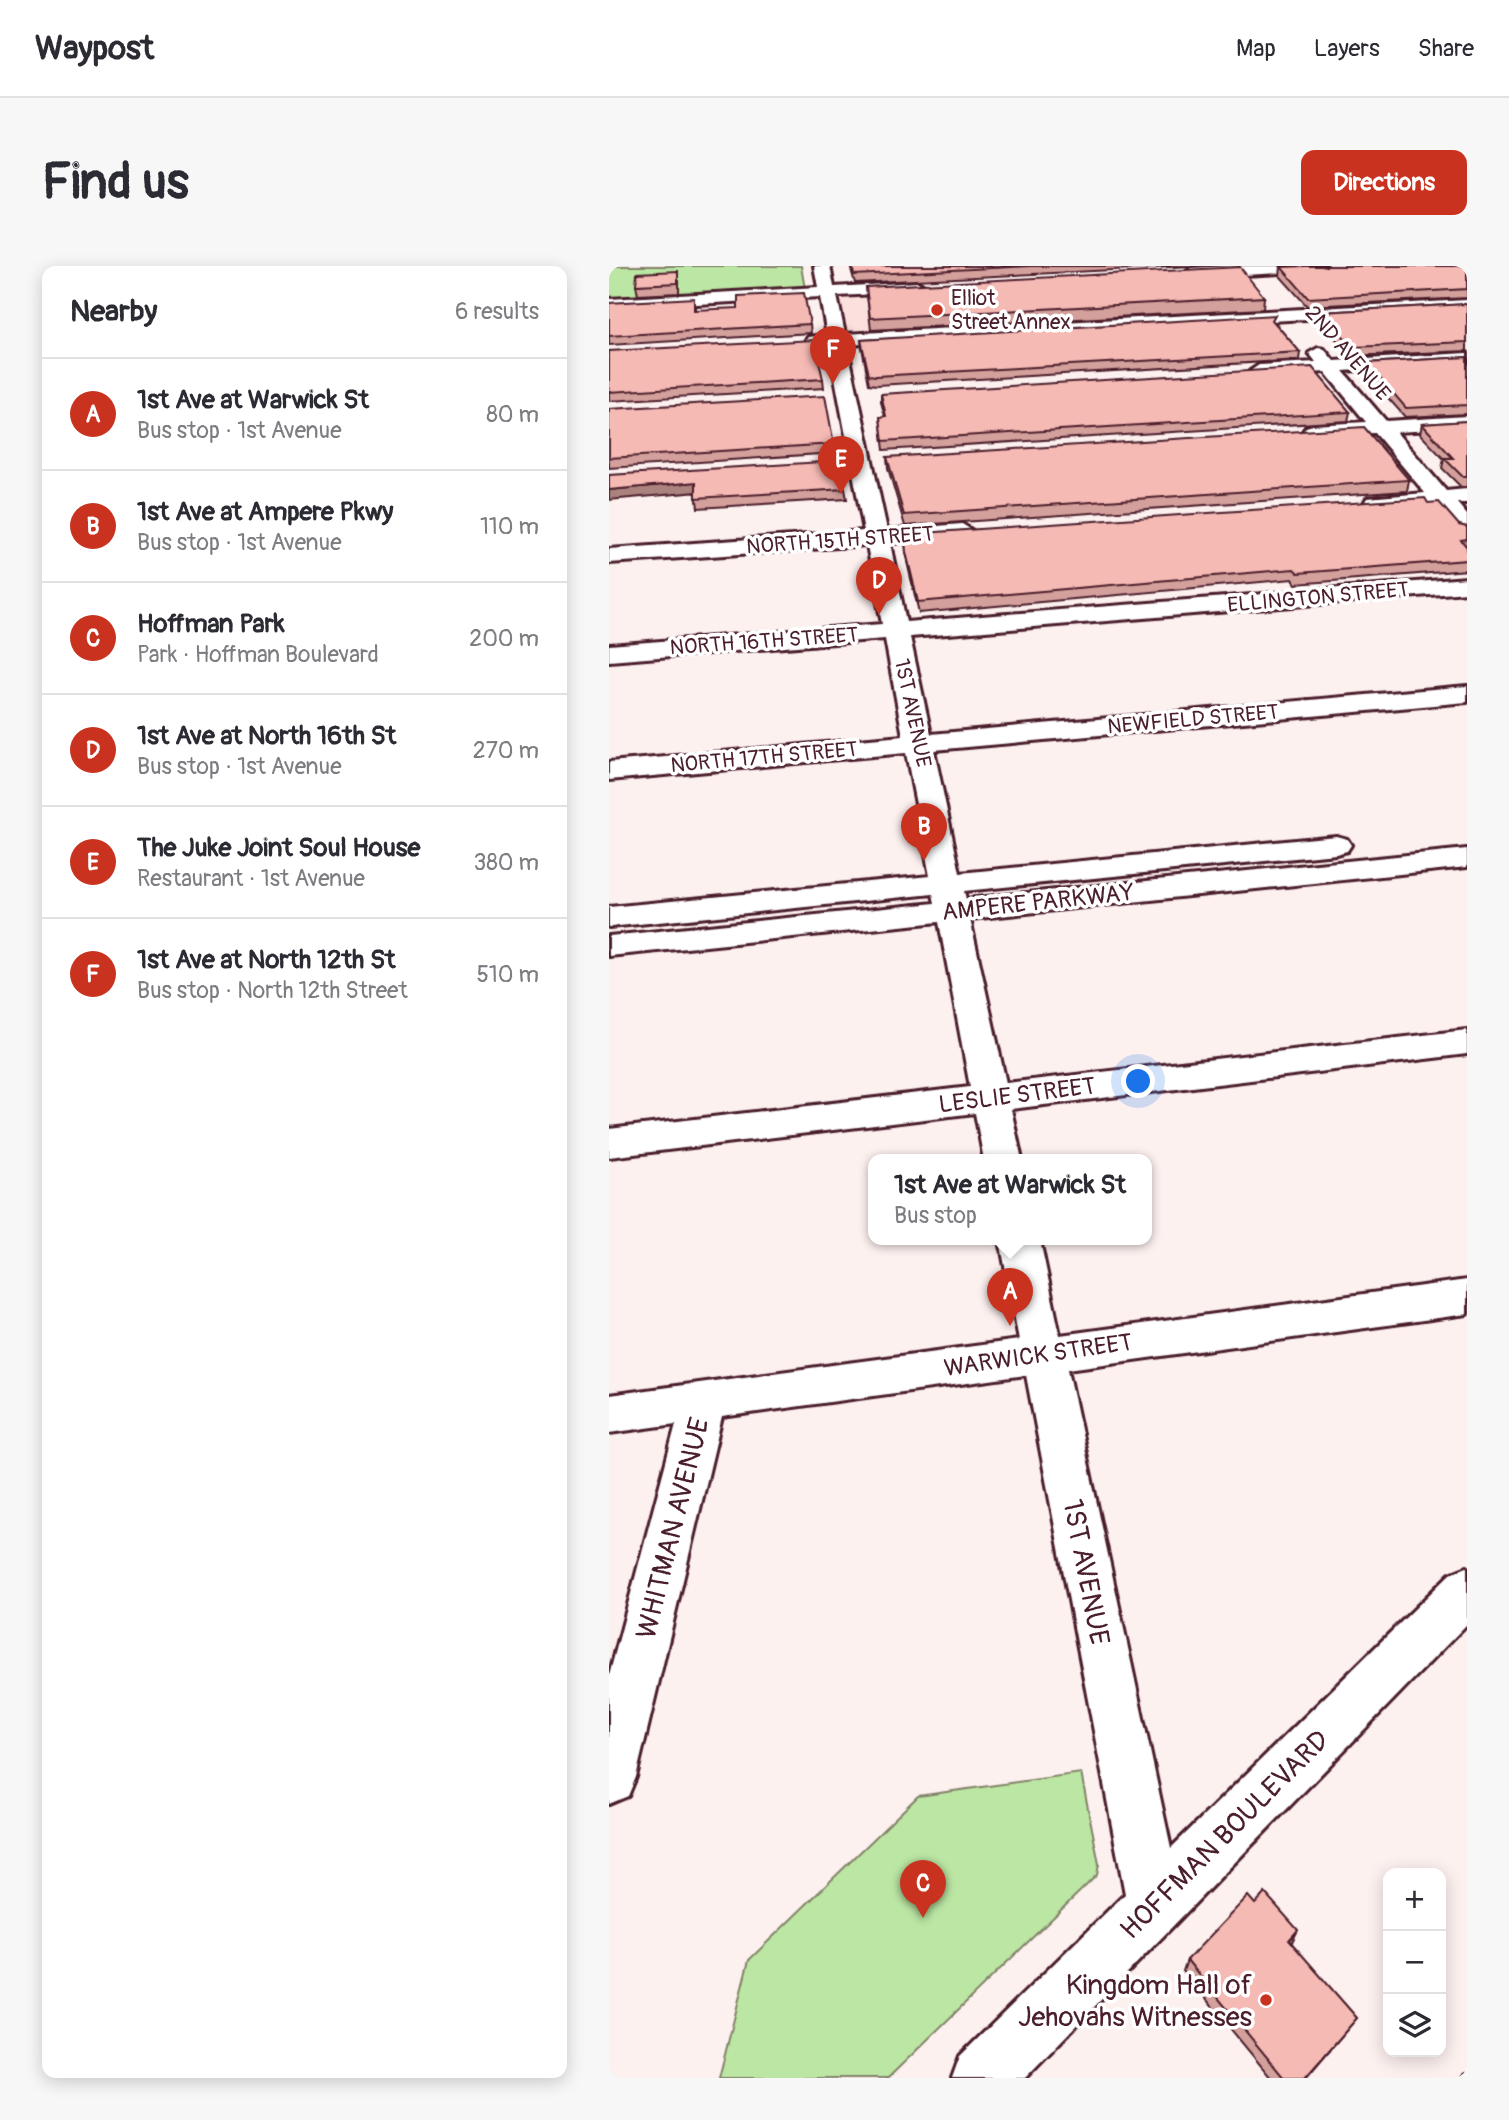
<!DOCTYPE html>
<html lang="en">
<head>
<meta charset="utf-8">
<style>
	body { margin:0; font-family:Pangolin,sans-serif; background:#f7f7f7; color:#2b2b33 }
	.controls { position:absolute; right:21px; bottom:21px; display:grid; overflow:hidden; border-radius:14px; box-shadow:0 4px 18px #0003 }
	.controls button { width:63px; height:63px; display:grid; place-items:center; padding:0; border:0; border-bottom:2px solid #e1e1e2; background:#fff; color:#2b2b33; font:35px sans-serif }
	.you { position:absolute; left:530px; top:816px; width:24px; height:24px; margin:-18px; border:5px solid #fff; border-radius:50%; background:#1a73e8; box-shadow:0 0 0 10px #1a73e833 }
	.badge { display:grid; place-items:center; width:46px; height:46px; border-radius:50%; background:#c8321e; color:#fff; font-size:23px; font-weight:700 }
	.pin { position:absolute; translate:-50% -58px; filter:drop-shadow(0 2px 4px #0008) }
	.pin::after { content:''; position:absolute; top:37px; width:24px; height:21px; background:inherit; clip-path:polygon(0 0,100% 0,50% 100%) }
	.popup { position:absolute; left:259px; top:888px; width:284px; height:91px; box-sizing:border-box; display:grid; place-content:center; border-radius:14px; background:#fff; filter:drop-shadow(0 2px 5px #0005); font-size:23px; white-space:nowrap; color:#7c7c81 }
	.popup b { font-size:26px; color:#2b2b33 }
	.popup::after { content:''; position:absolute; left:50%; top:100%; margin-left:-14px; border:14px solid transparent; border-top-color:#fff }
	.list { margin:0; padding:0; list-style:none }
	h2 { display:flex; justify-content:space-between; align-items:center; height:91px; margin:0; padding:0 28px; font-size:30px }
	h2 small { font-size:23px; font-weight:400; color:#7c7c81 }
	.list li { display:grid; grid-template-columns:46px 1fr auto; gap:21px; align-items:center; box-sizing:border-box; height:112px; padding:0 28px; border-top:2px solid #e1e1e2 }
	.list b { display:block; font-size:26px; white-space:nowrap }
	.list p { margin:0; font-size:23px; white-space:nowrap; color:#7c7c81 }
	.list em { font-size:23px; font-style:normal; color:#7c7c81 }
	.icon { flex:none; width:38px; height:38px; fill:none; stroke:currentColor; stroke-width:2; stroke-linecap:round; stroke-linejoin:round }
	.map { position:relative; flex:none; width:858px; height:1812px; overflow:hidden; border-radius:14px }
	header { display:flex; align-items:center; gap:42px; box-sizing:border-box; height:98px; padding:0 35px; background:#fff; border-bottom:2px solid #e1e1e2 }
	header strong { font-size:33px }
	nav { display:flex; gap:38px; margin-inline-start:auto; font-size:24px }
	.intro { display:flex; align-items:center; justify-content:space-between; box-sizing:border-box; height:168px; padding:0 42px }
	h1 { margin:0; font-size:49px }
	.button { padding:18px 32px; border-radius:14px; background:#c8321e; color:#fff; font-size:24px; font-weight:700 }
	main { display:flex; gap:42px; padding:0 42px }
	aside { flex:1; background:#fff; border-radius:14px; box-shadow:0 4px 18px #0003 }
	.map>svg:first-child { display:block }
	.built { fill:#fbe0de }
	.green { fill:#bbe6a3; stroke:#828267; stroke-width:2 }
	.lines { fill:none; stroke-linecap:round; stroke-linejoin:round }
	.minor-casing { stroke:#4a1f2b; stroke-width:6 }
	.minor { fill:#fff; fill-rule:evenodd }
	.rail-casing { stroke:#4a1f2b; stroke-width:10 }
	.rail { stroke:#fff; stroke-width:7; stroke-dasharray:22; stroke-linecap:butt }
	.wall { fill:#d4a09c; stroke:#4a1f2b; stroke-width:2 }
	.shaded-wall { fill:#ac827f; stroke:#4a1f2b; stroke-width:2 }
	.building { fill:#f6bab5; stroke:#4a1f2b; stroke-width:2 }
	.poi-dot { fill:#c8321e; stroke:#fff; stroke-width:2.5 }
	.labels { text-anchor:middle; stroke-width:7; stroke-linejoin:round; paint-order:stroke }
	.far-poi-label { font-size:21px; fill:#4a1f2b; stroke:#fff; text-anchor:start }
	.far-street-label { font-size:21px; fill:#4a1f2b; stroke:#fff }
	.street-label { font-size:24px; fill:#4a1f2b; stroke:#fff }
	.near-street-label { font-size:28px; fill:#4a1f2b; stroke:#fff }
	.near-poi-label { font-size:28px; fill:#4a1f2b; stroke:#fff; text-anchor:end }
</style>
</head>
<body>
<header>
<strong>Waypost</strong>
<nav><a>Map</a><a>Layers</a><a>Share</a></nav>
</header>
<div class="intro"><h1>Find us</h1><a class="button">Directions</a></div>
<main>
<aside>
<h2>Nearby<small>6 results</small></h2>
<ul class="list">
<li><span class="badge">A</span><div><b>1st Ave at Warwick St</b><p>Bus stop · 1st Avenue</p></div><em>80 m</em></li>
<li><span class="badge">B</span><div><b>1st Ave at Ampere Pkwy</b><p>Bus stop · 1st Avenue</p></div><em>110 m</em></li>
<li><span class="badge">C</span><div><b>Hoffman Park</b><p>Park · Hoffman Boulevard</p></div><em>200 m</em></li>
<li><span class="badge">D</span><div><b>1st Ave at North 16th St</b><p>Bus stop · 1st Avenue</p></div><em>270 m</em></li>
<li><span class="badge">E</span><div><b>The Juke Joint Soul House</b><p>Restaurant · 1st Avenue</p></div><em>380 m</em></li>
<li><span class="badge">F</span><div><b>1st Ave at North 12th St</b><p>Bus stop · North 12th Street</p></div><em>510 m</em></li>
</ul>
</aside>
<div class="map">
<svg width="858" height="1812" viewBox="0 0 858 1812">
	<rect width="100%" height="100%" fill="#fdf1f0"/>
	<filter id="ink" filterUnits="userSpaceOnUse"><feTurbulence type="fractalNoise" baseFrequency=".0143" numOctaves="2"/><feDisplacementMap in="SourceGraphic" scale="14" xChannelSelector="R" yChannelSelector="G"/><feConvolveMatrix kernelMatrix="1 2 1 2 8 2 1 2 1" color-interpolation-filters="sRGB"/></filter>
	<g filter="url(#ink)">
		<polygon class="built" points="418,16 441,61 228,73 221,27"/>
		<g class="green">
			<polygon points="0,0 192,0 196,23 0,34"/>
			<polygon points="472,1507 490,1598 488,1609 279,1812 110,1812 140,1694 309,1530"/>
		</g>
		<g class="lines">
			<defs>
				<g id="minor">
					<polygon points="205,0 221,0 225,21 309,16 317,21 309,26 228,30 236,68 858,34 858,44 238,79 278,264 353,258 364,265 353,272 281,277 297,356 858,312 858,326 301,371 322,468 858,420 858,436 325,484 351,607 727,570 738,573 742,579 738,585 727,588 355,625 357,633 858,583 858,601 361,653 397,817 858,764 858,788 402,843 413,894 375,894 366,847 0,891 0,863 361,821 330,656 0,690 0,670 326,637 324,628 0,661 0,641 321,610 297,487 0,514 0,496 294,470 276,373 0,395 0,379 273,358 258,279 0,297 0,283 255,265 220,80 205,80 196,75 199,71 218,69 211,31 0,43 0,33 209,21"/>
					<polygon points="621,0 717,0 709,5 582,12 574,7 582,2"/>
					<polygon points="709,82 715,83 725,95 858,87 858,97 734,105 777,155 858,150 858,162 787,166 837,225 858,223 858,237 848,237 858,249 858,270 850,268 826,239 758,242 755,237 758,232 816,227 766,167 697,169 694,165 697,161 704,159 757,156 716,106 650,111 641,105 650,99 707,96 700,87"/>
					<polygon points="391,974 431,974 451,1069 858,1014 858,1048 459,1103 562,1582 841,1308 858,1301 858,1358 416,1812 343,1812 351,1790 516,1628 417,1109 113,1151 27,1511 19,1530 0,1538 0,1410 67,1158 0,1167 0,1129 410,1074"/>
				</g>
			</defs>
			<use href="#minor" class="minor-casing"/>
			<use href="#minor" class="minor"/>
			<defs>
				<polyline id="rail" points="856,1812 858,1810"/>
			</defs>
			<use href="#rail" class="rail-casing"/>
			<use href="#rail" class="rail"/>
		</g>
		<g class="wall">
			<polygon points="241,0 584,0 246,17"/>
			<polygon points="858,0 858,32 698,40 671,10 672,1"/>
			<polygon points="70,15 70,27 29,29 27,19"/>
			<polygon points="257,21 655,31 654,43 262,64"/>
			<polygon points="0,37 86,41 86,44 201,58 202,67 0,79"/>
			<polygon points="858,38 858,85 742,90 711,55 712,46"/>
			<polygon points="665,56 691,86 690,94 268,119 260,118 253,82 252,74"/>
			<polygon points="0,85 214,113 215,122 0,135"/>
			<polygon points="858,91 858,148 796,151 756,106 758,97"/>
			<polygon points="272,128 741,146 739,155 275,184 271,151 276,150 272,136"/>
			<polygon points="0,143 225,178 226,187 0,202"/>
			<polygon points="858,155 858,221 852,221 833,202 835,193 811,168 813,158"/>
			<polygon points="278,191 800,214 798,225 296,260 279,202"/>
			<polygon points="0,209 236,223 238,233 89,242 87,227"/>
			<polygon points="819,237 850,259 858,261 858,304 687,318 684,313 310,347 298,296 296,274 300,273 300,268"/>
			<polygon points="682,1677 748,1752 697,1812 662,1812 574,1705 578,1694"/>
		</g>
		<g class="shaded-wall">
			<polygon points="87,216 89,226 0,234 0,224"/>
			<polygon points="689,1664 683,1676 674,1686 680,1674"/>
		</g>
		<g class="building">
			<polygon points="243,0 421,0 245,9"/>
			<polygon points="697,0 858,0 858,23 699,32 672,1"/>
			<polygon points="631,1 655,31 261,52 257,21"/>
			<polygon points="69,5 69,17 27,19 28,7"/>
			<polygon points="195,27 201,58 0,70 0,37 85,32 85,44 129,42 129,30"/>
			<polygon points="858,38 858,76 744,81 712,46"/>
			<polygon points="666,49 663,54 691,86 267,110 260,109 252,74"/>
			<polygon points="205,74 214,113 0,126 0,85"/>
			<polygon points="858,91 858,139 797,142 758,97"/>
			<polygon points="703,101 741,146 274,175 271,151 277,150 272,128"/>
			<polygon points="216,130 225,178 0,192 0,143"/>
			<polygon points="858,155 858,211 854,211 835,192 844,192 813,158"/>
			<polygon points="755,161 800,214 295,249 278,191"/>
			<polygon points="229,195 236,223 87,232 87,216 0,224 0,209"/>
			<polygon points="816,232 819,237 830,236 850,259 858,261 858,273 852,274 858,281 858,294 689,307 685,303 309,336 297,286 296,274 301,273 300,268"/>
			<polygon points="656,1627 689,1664 680,1674 748,1752 696,1812 675,1812 578,1694 639,1630 646,1638"/>
		</g>
	</g>
	<g class="poi-dot">
		<circle cx="328" cy="44" r="7"/>
		<circle cx="657" cy="1734" r="7"/>
	</g>
	<g class="labels">
		<g class="far-poi-label">
			<text x="342" y="39">Elliot<tspan x="342" dy="24">Street Annex</tspan></text>
		</g>
		<g class="far-street-label">
			<text transform="translate(739 87) rotate(49)" y="7">2ND AVENUE</text>
			<text transform="translate(231 274) rotate(-4)" y="7">NORTH 15TH STREET</text>
			<text transform="translate(709 331) rotate(-5)" y="7">ELLINGTON STREET</text>
			<text transform="translate(155 375) rotate(-4)" y="7">NORTH 16TH STREET</text>
			<text transform="translate(304 447) rotate(78)" y="7">1ST AVENUE</text>
			<text transform="translate(584 453) rotate(-5)" y="7">NEWFIELD STREET</text>
			<text transform="translate(155 491) rotate(-5)" y="7">NORTH 17TH STREET</text>
		</g>
		<g class="street-label">
			<text transform="translate(429 636) rotate(-6)" y="8">AMPERE PARKWAY</text>
			<text transform="translate(408 829) rotate(-7)" y="8">LESLIE STREET</text>
			<text transform="translate(429 1089) rotate(-8)" y="8">WARWICK STREET</text>
		</g>
		<g class="near-street-label">
			<text transform="translate(63 1262) rotate(-76)" y="10">WHITMAN AVENUE</text>
			<text transform="translate(478 1306) rotate(79)" y="10">1ST AVENUE</text>
			<text transform="translate(615 1568) rotate(-45)" y="10">HOFFMAN BOULEVARD</text>
		</g>
		<g class="near-poi-label">
			<text x="643" y="1728">Kingdom Hall of<tspan x="643" dy="32">Jehovahs Witnesses</tspan></text>
		</g>
	</g>
</svg>
<div class="controls">
<button>+</button>
<button>−</button>
<button><svg class="icon" aria-label="layers" viewBox="0 0 24 24"><path d="M12 4l9 5-9 5-9-5zM3 14l9 5 9-5"/></svg></button>
</div>
<div class="you"></div>
<div class="pin badge" style="left:401px;top:1060px">A</div>
<div class="popup"><b>1st Ave at Warwick St</b>Bus stop</div>
<div class="pin badge" style="left:315px;top:595px">B</div>
<div class="pin badge" style="left:314px;top:1652px">C</div>
<div class="pin badge" style="left:270px;top:349px">D</div>
<div class="pin badge" style="left:232px;top:228px">E</div>
<div class="pin badge" style="left:224px;top:118px">F</div>
</div>
</main>
</body>
</html>
